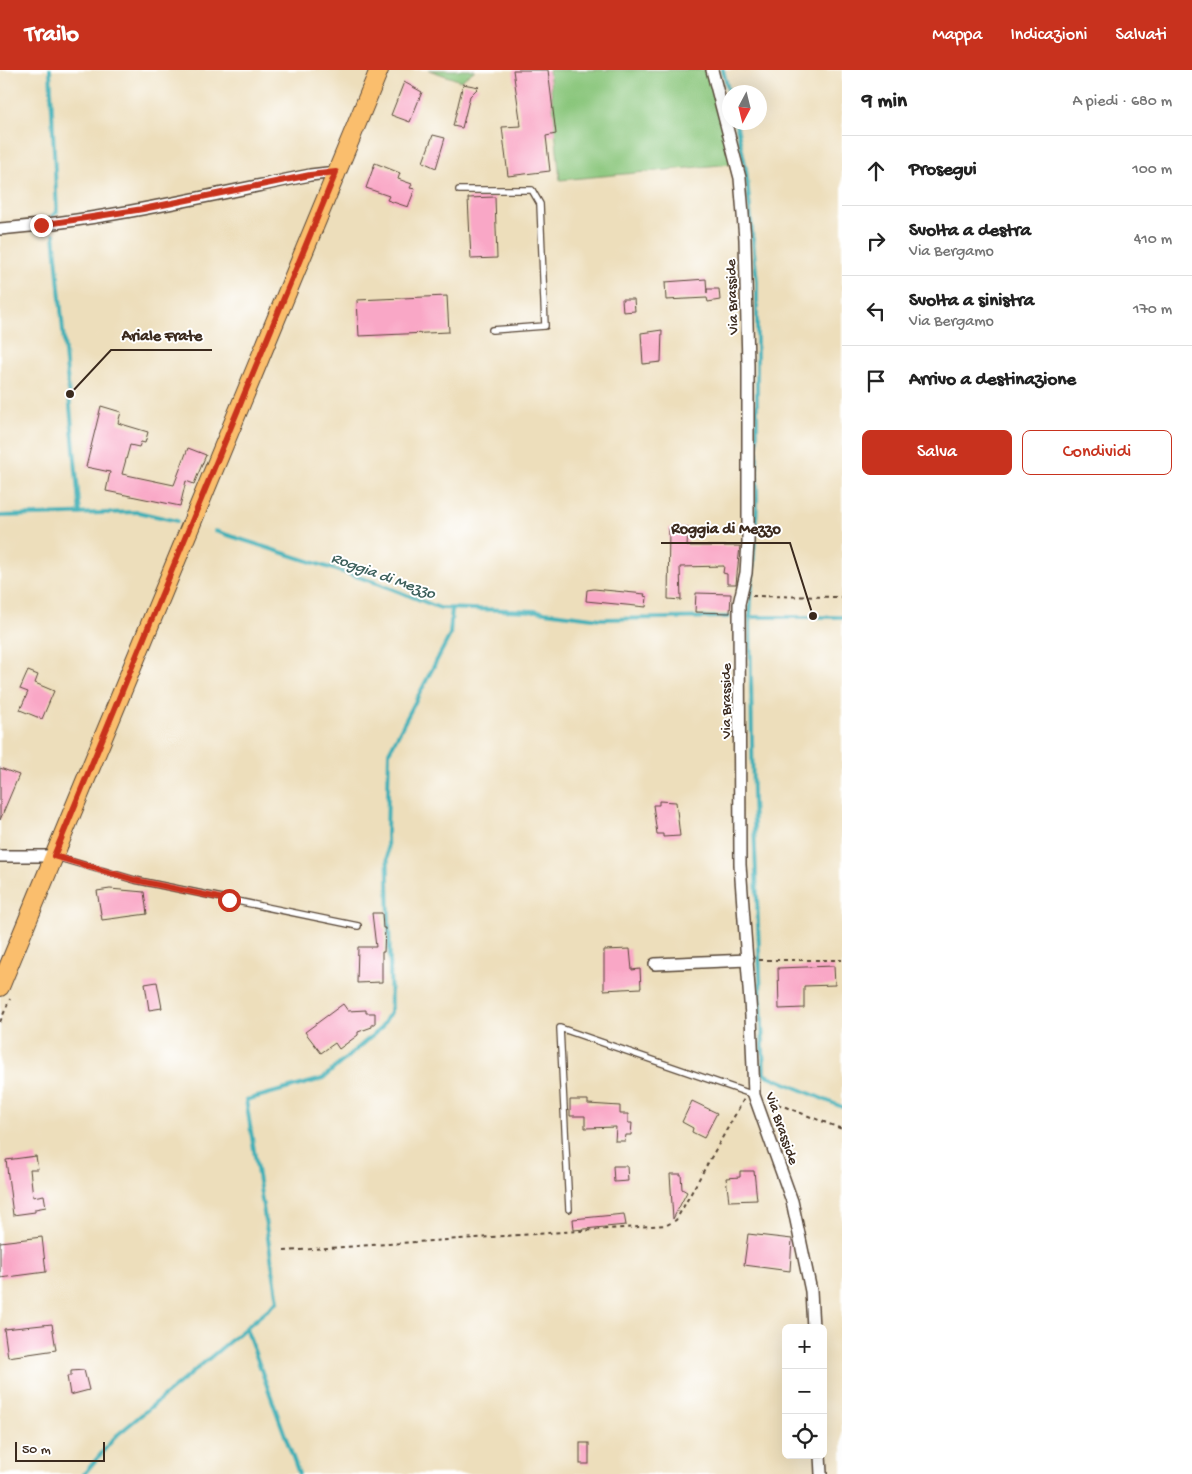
<!DOCTYPE html>
<html lang="it">
<head>
<meta charset="utf-8">
<style>
	body { margin:0; font-family:"Gochi Hand",sans-serif; background:#f2f2f2; color:#222 }
	.controls { position:absolute; right:15px; bottom:15px; display:grid; overflow:hidden; border-radius:8px; box-shadow:0 5px 20px #0002 }
	.controls button { width:45px; height:45px; display:grid; place-items:center; padding:0; border:0; border-bottom:1px solid #e0e0e0; background:#fff; color:#222; font:25px sans-serif }
	.compass { position:absolute; left:722px; top:15px; width:45px; height:45px; border-radius:50%; background:#fff; box-shadow:0 5px 20px #0002; rotate:187deg }
	.scale { position:absolute; left:15px; bottom:12px; width:90px; box-sizing:border-box; padding-left:5px; border:2px solid #3b2a1e; border-top:0; font-size:14px; line-height:18px; white-space:nowrap; color:#3b2a1e; -webkit-text-stroke:4px #fff; paint-order:stroke }
	.stop { position:absolute; width:15px; height:15px; margin:-11px; border:4px solid #c8321e; border-radius:50%; background:#fff }
	.stop.end { background:#c8321e; border-color:#fff; box-shadow:0 1px 5px #0008 }
	.list { margin:0; padding:0; list-style:none }
	h2 { display:flex; justify-content:space-between; align-items:center; height:65px; margin:0; padding:0 20px; font-size:21px }
	h2 small { font-size:16px; font-weight:400; color:#767676 }
	.list li { display:grid; grid-template-columns:32px 1fr auto; gap:15px; align-items:center; box-sizing:border-box; height:70px; padding:0 20px; border-top:1px solid #e0e0e0 }
	.list b { display:block; font-size:19px; white-space:nowrap }
	.list p { margin:0; font-size:16px; white-space:nowrap; color:#767676 }
	.list em { font-size:16px; font-style:normal; color:#767676 }
	.actions { display:flex; gap:10px; padding:15px 20px }
	.actions a { flex:1; padding:11px 0; border:1px solid #c8321e; border-radius:8px; text-align:center; font-size:18px; color:#c8321e }
	.actions .main { background:#c8321e; color:#fff }
	.icon { flex:none; width:28px; height:28px; fill:none; stroke:currentColor; stroke-width:2; stroke-linecap:round; stroke-linejoin:round }
	.map { position:relative; flex:none; width:842px; height:1404px; overflow:hidden }
	header { display:flex; align-items:center; gap:30px; box-sizing:border-box; height:70px; padding:0 25px; background:#c8321e; color:#fff }
	header strong { font-size:24px }
	nav { display:flex; gap:28px; margin-inline-start:auto; font-size:18px }
	main { display:flex }
	aside { flex:1; background:#fff }
	.map>svg:first-child { display:block }
	.green { fill:#8ac67c; stroke:#62784d }
	.lines { fill:none; stroke-linecap:round; stroke-linejoin:round }
	.stream { stroke:#3eafb6; stroke-width:4 }
	.building { fill:#f9a7c6 }
	.service-casing { stroke:#564536; stroke-width:8 }
	.minor-casing { stroke:#564536; stroke-width:14 }
	.primary-casing { stroke:#564536; stroke-width:20 }
	.path { stroke:#564536; stroke-width:2; stroke-dasharray:4 4; stroke-linecap:butt }
	.service { stroke:#fff; stroke-width:5.5 }
	.minor { stroke:#fff; stroke-width:11 }
	.primary { stroke:#fabe6d; stroke-width:18 }
	.route { stroke:#c8321e; stroke-width:6 }
	.labels { text-anchor:middle; stroke-width:4; stroke-linejoin:round; paint-order:stroke }
	.street-label { font-size:15px; fill:#3b2a1e; stroke:#fff }
	.water-label { font-size:16px; font-style:italic; fill:#3c5f5b; stroke:#fff }
	.leader { fill:none; stroke:#3b2a1e; stroke-width:2 }
	.callout-dot { fill:#3b2a1e; stroke:#fff; stroke-width:2 }
	.callout-label { font-size:16px; text-anchor:middle; font-weight:bold; fill:#3b2a1e; stroke:#fff; stroke-width:4; stroke-linejoin:round; paint-order:stroke }
</style>
</head>
<body>
<header>
<strong>Trailo</strong>
<nav><a>Mappa</a><a>Indicazioni</a><a>Salvati</a></nav>
</header>
<main>
<div class="map">
<svg width="842" height="1404" viewBox="0 0 842 1404">
	<rect width="100%" height="100%" fill="#fff"/>
	<filter id="ink" filterUnits="userSpaceOnUse"><feTurbulence type="fractalNoise" baseFrequency=".02" numOctaves="2"/><feDisplacementMap in="SourceGraphic" scale="10" xChannelSelector="R" yChannelSelector="G"/><feConvolveMatrix kernelMatrix="1 2 1 2 8 2 1 2 1" color-interpolation-filters="sRGB"/></filter>
	<filter id="wash" filterUnits="userSpaceOnUse"><feTurbulence type="fractalNoise" baseFrequency=".0096" numOctaves="4" result="noise"/><feDisplacementMap in="SourceGraphic" scale="20" xChannelSelector="R" yChannelSelector="G"/><feGaussianBlur stdDeviation="1.12" result="paint"/><feColorMatrix in="noise" values="0 0 0 0 0 0 0 0 0 0 0 0 0 0 0 0 0 1.4 0 .05"/><feComposite in="paint" operator="in"/></filter>
	<g filter="url(#wash)">
		<rect width="100%" height="100%" fill="#eddebb"/>
		<g class="green">
			<polygon points="429,0 475,0 461,11"/>
			<polygon points="549,0 709,0 731,94 560,110"/>
		</g>
		<g class="lines">
			<g class="stream">
				<polyline points="50,0 57,142 52,146"/>
				<polyline points="723,0 730,27"/>
				<polyline points="736,52 746,99 757,212 757,434 750,547 753,729 764,1004 842,1037"/>
				<polyline points="54,164 80,444"/>
				<polyline points="0,446 138,442 177,451"/>
				<polyline points="215,461 377,513 440,538 536,541 601,549 728,547"/>
				<polyline points="749,547 842,547"/>
				<polyline points="246,1258 299,1404"/>
				<polyline points="84,1404 116,1366 278,1231 246,1030 322,1009 381,958 391,941 387,764 389,682 450,565 452,538"/>
			</g>
		</g>
		<g id="blocks">
			<g class="building">
				<polygon points="513,0 548,0 556,64 546,66 550,101 508,106 502,57 521,56"/>
				<polygon points="404,12 422,22 410,52 391,45"/>
				<polygon points="463,14 479,17 470,26 462,58 453,56"/>
				<polygon points="433,65 445,68 436,98 423,92"/>
				<polygon points="375,93 400,103 398,109 412,114 410,118 415,119 408,137 387,130 389,126 366,118"/>
				<polygon points="495,127 497,188 471,189 468,128"/>
				<polygon points="706,209 707,223 707,219 719,219 720,230 708,232 707,228 666,230 665,212"/>
				<polygon points="447,226 449,262 359,266 357,230"/>
				<polygon points="622,229 634,229 635,241 623,242"/>
				<polygon points="662,260 661,292 643,294 641,263"/>
				<polygon points="101,336 121,342 118,353 148,362 145,373 141,372 139,377 130,375 122,404 174,415 188,378 206,385 194,414 186,411 180,436 106,421 110,402 86,397"/>
				<polygon points="669,458 688,458 687,476 740,476 736,514 727,514 727,504 723,503 724,496 680,497 681,530 668,529"/>
				<polygon points="594,519 645,524 644,526 647,527 646,537 586,531 587,520"/>
				<polygon points="696,523 731,524 730,543 695,542"/>
				<polygon points="28,601 38,605 35,613 54,621 42,649 20,640 28,622 20,619"/>
				<polygon points="0,698 19,705 0,750"/>
				<polygon points="659,731 676,732 680,766 663,767 663,764 657,764 653,735 659,735"/>
				<polygon points="110,819 144,822 147,844 102,850 97,821"/>
				<polygon points="372,843 382,843 383,858 385,858 384,882 382,882 382,912 357,913 358,877 376,877"/>
				<polygon points="630,879 632,900 640,899 641,918 604,920 604,880"/>
				<polygon points="834,896 835,915 804,916 804,938 779,939 778,898"/>
				<polygon points="157,912 162,938 149,940 145,914"/>
				<polygon points="343,934 348,941 366,940 366,943 375,943 375,954 372,954 372,957 358,962 358,965 339,979 335,973 321,983 305,962"/>
				<polygon points="570,1030 588,1030 588,1034 620,1036 620,1044 628,1044 628,1053 632,1053 631,1065 626,1065 625,1071 615,1071 616,1057 585,1058 585,1046 570,1046"/>
				<polygon points="692,1031 717,1043 704,1068 692,1062 693,1058 682,1052"/>
				<polygon points="36,1086 38,1099 30,1099 33,1127 44,1125 46,1137 35,1139 35,1142 13,1145 6,1090"/>
				<polygon points="613,1096 627,1096 628,1111 614,1112"/>
				<polygon points="740,1101 754,1101 757,1130 729,1131 726,1108 740,1107"/>
				<polygon points="670,1104 681,1104 682,1119 687,1122 673,1149"/>
				<polygon points="624,1144 626,1155 574,1160 573,1149"/>
				<polygon points="748,1164 792,1169 790,1201 744,1195"/>
				<polygon points="42,1167 46,1202 0,1208 0,1172"/>
				<polygon points="52,1254 56,1280 8,1287 4,1259"/>
				<polygon points="84,1300 89,1320 70,1325 67,1306 71,1306 71,1301"/>
				<rect x="580" y="1373" width="9" height="21"/>
			</g>
		</g>
	</g>
	<g filter="url(#ink)">
		<use href="#blocks" fill-opacity="0" stroke="#564536" stroke-width="1"/>
		<g class="lines">
			<defs>
				<g id="service">
					<polyline points="459,120 532,120 540,134 545,256 492,260"/>
					<polyline points="56,787 135,810 358,856"/>
					<polyline points="569,1139 560,958 754,1025"/>
				</g>
				<g id="minor">
					<polyline points="712,0 740,108 745,169 748,295 748,472 746,503 739,534 740,795 751,946 754,1025 792,1131 811,1221 813,1258"/>
					<path d="M0,159c105,-9 207,-33 310,-54l26,-3"/>
					<polyline points="0,786 54,786"/>
					<polyline points="655,894 748,890"/>
					<polyline points="820,1385 821,1404"/>
				</g>
				<polyline id="primary" points="0,917 379,0"/>
			</defs>
			<use href="#service" class="service-casing"/>
			<use href="#minor" class="minor-casing"/>
			<use href="#primary" class="primary-casing"/>
			<g class="path">
				<polyline points="752,526 842,527"/>
				<polyline points="759,890 842,890"/>
				<polyline points="0,952 10,929"/>
				<polyline points="770,1031 842,1059"/>
				<polyline points="284,1181 667,1155 676,1150 744,1029"/>
			</g>
			<use href="#service" class="service"/>
			<use href="#minor" class="minor"/>
			<use href="#primary" class="primary"/>
		</g>
	</g>
	<g class="lines" filter="url(#ink)">
		<polyline class="route" points="41,155 143,139 310,105 336,102 54,786 135,810 229,830"/>
	</g>
	<g class="labels">
		<g class="street-label">
			<text transform="translate(731 227) rotate(-92)" y="5">Via Brasside</text>
			<text transform="translate(725 631) rotate(-90)" y="5">Via Brasside</text>
			<text transform="translate(783 1058) rotate(71)" y="5">Via Brasside</text>
		</g>
		<g class="water-label">
			<text transform="translate(384 504) rotate(20)" y="6">Roggia di Mezzo</text>
		</g>
	</g>
	<path class="leader" d="M70 324L111 280H212M813 546L790 473H661"/>
	<g class="callout-dot">
		<circle cx="70" cy="324" r="5"/>
		<circle cx="813" cy="546" r="5"/>
	</g>
	<g class="callout-label">
		<text x="162" y="270">Ariale Frate</text>
		<text x="726" y="463">Roggia di Mezzo</text>
	</g>
</svg>
<div class="controls">
<button>+</button>
<button>−</button>
<button><svg class="icon" aria-label="locate" viewBox="0 0 24 24"><circle cx="12" cy="12" r="6"/><path d="M12 2v4M12 18v4M2 12h4M18 12h4"/></svg></button>
</div>
<svg class="compass" viewBox="-18 -18 36 36"><path d="M0-13l5 13h-10z" fill="#e53935"/><path d="M0 13l5-13h-10z" fill="#767676"/></svg>
<div class="scale">50 m</div>
<div class="stop" style="left:229px;top:830px"></div>
<div class="stop end" style="left:41px;top:155px"></div>
</div>
<aside>
<h2>9 min<small>A piedi · 680 m</small></h2>
<ul class="list">
<li><svg class="icon" aria-label="ahead" viewBox="0 0 24 24"><path d="M12 20V5M6 11l6-6 6 6"/></svg><div><b>Prosegui</b></div><em>100 m</em></li>
<li><svg class="icon" aria-label="right" viewBox="0 0 24 24"><path d="M7 20v-9h11M14 6l5 5-5 5"/></svg><div><b>Svolta a destra</b><p>Via Bergamo</p></div><em>410 m</em></li>
<li><svg class="icon" aria-label="left" viewBox="0 0 24 24"><path d="M17 20v-9H6M10 6l-5 5 5 5"/></svg><div><b>Svolta a sinistra</b><p>Via Bergamo</p></div><em>170 m</em></li>
<li><svg class="icon" aria-label="arrive" viewBox="0 0 24 24"><path d="M6 21V4h12l-3 4 3 4H6"/></svg><div><b>Arrivo a destinazione</b></div></li>
</ul>
<div class="actions"><a class="main">Salva</a><a>Condividi</a></div>
</aside>
</main>
</body>
</html>
